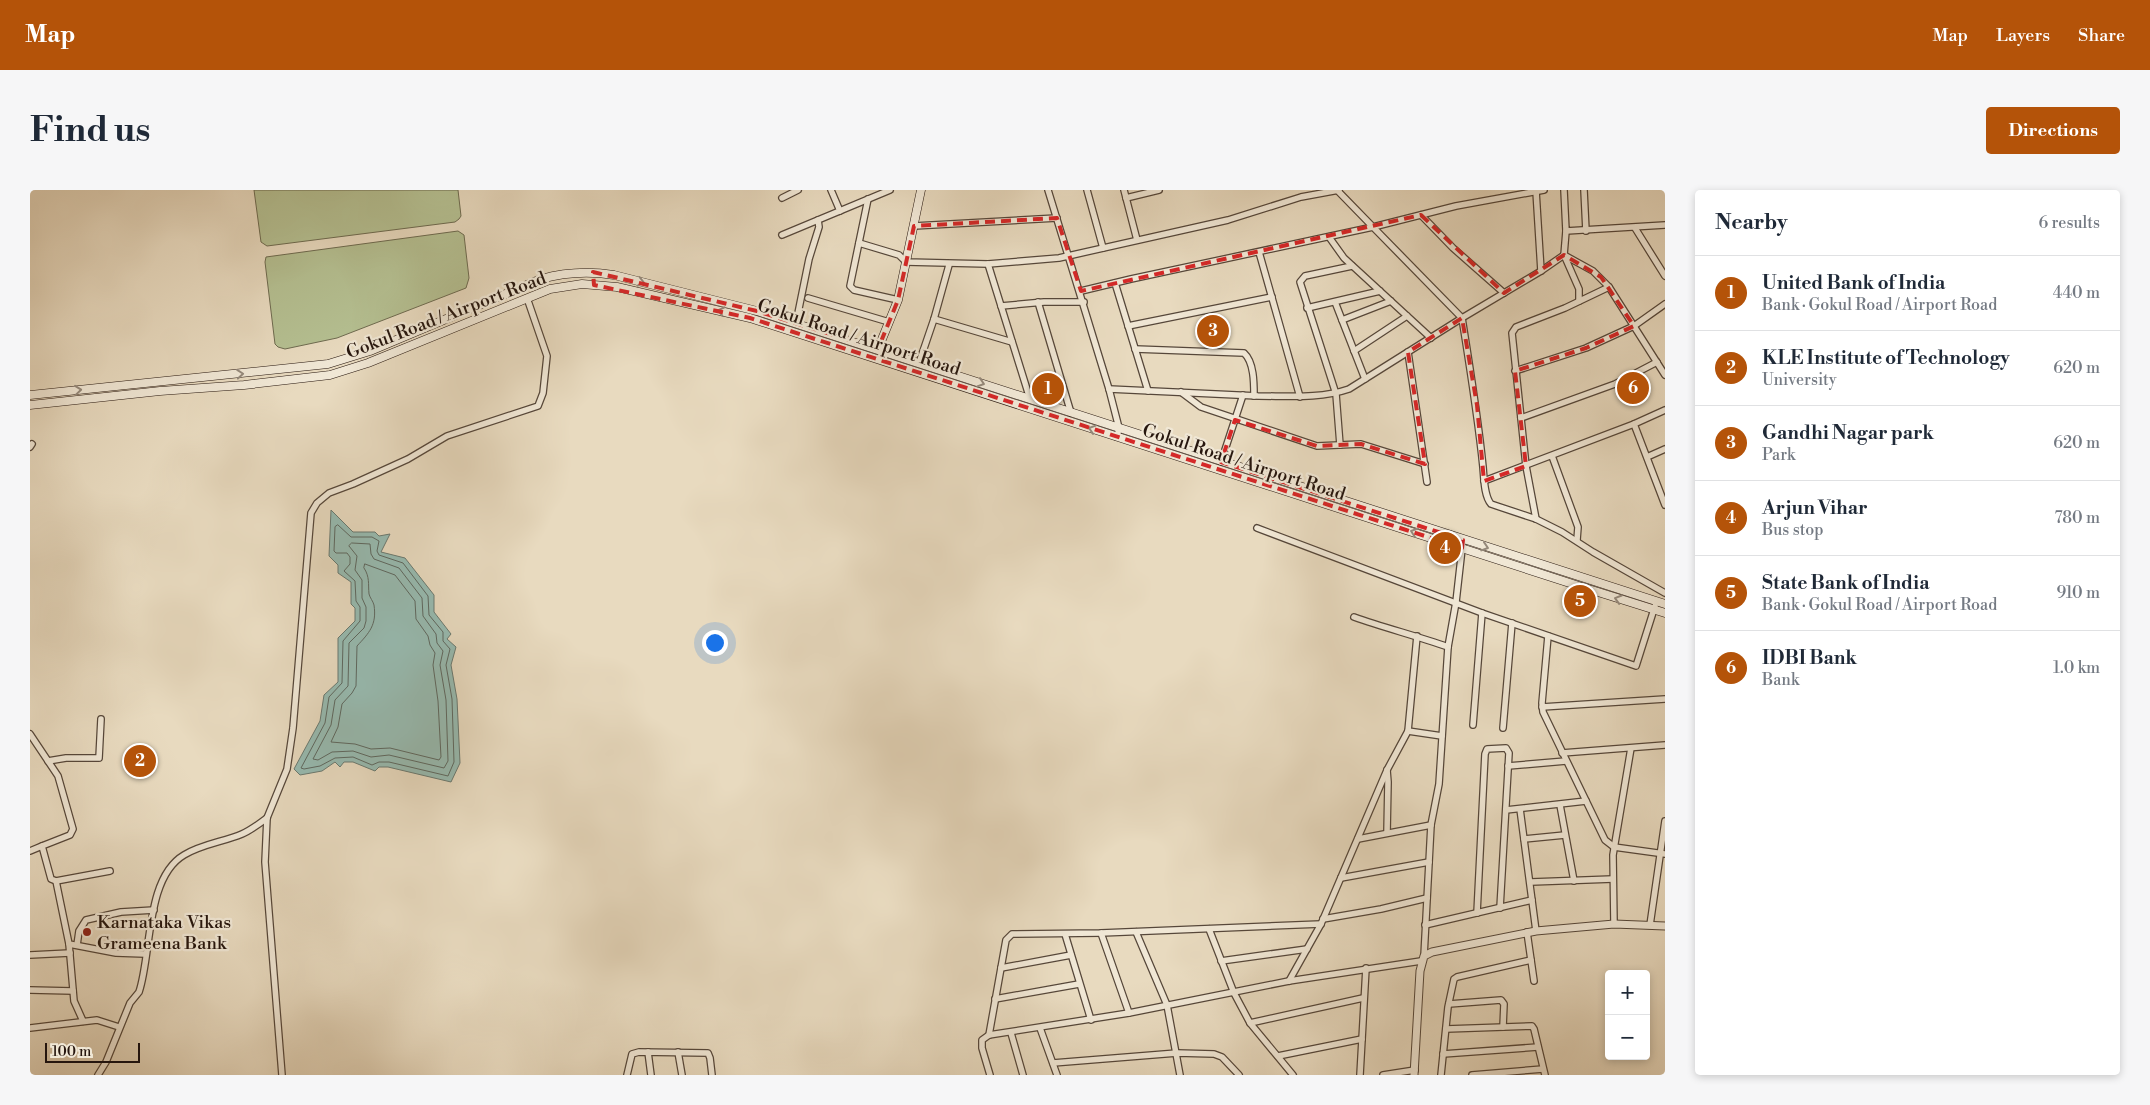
<!DOCTYPE html>
<html lang="en">
<head>
<meta charset="utf-8">
<style>
	body { margin:0; font-family:"Libre Bodoni",serif; background:#f6f6f7; color:#1f2937 }
	.controls { position:absolute; right:15px; bottom:15px; display:grid; overflow:hidden; border-radius:5px; box-shadow:0 2px 8px #0003 }
	.controls button { width:45px; height:45px; display:grid; place-items:center; padding:0; border:0; border-bottom:1px solid #e0e1e3; background:#fff; color:#1f2937; font:25px sans-serif }
	.scale { position:absolute; left:15px; bottom:12px; width:95px; box-sizing:border-box; padding-left:5px; border:2px solid #26160e; border-top:0; font-size:14px; line-height:18px; white-space:nowrap; color:#26160e; -webkit-text-stroke:4px #f0e7d5; paint-order:stroke }
	.you { position:absolute; left:684px; top:452px; width:18px; height:18px; margin:-12px; border:4px solid #fff; border-radius:50%; background:#1a73e8; box-shadow:0 0 0 8px #1a73e833 }
	.badge { display:grid; place-items:center; width:32px; height:32px; border-radius:50%; background:#b45309; color:#fff; font-size:16px; font-weight:700 }
	.pin { position:absolute; translate:-50% -50%; border:2px solid #fff; box-shadow:0 1px 5px #0006 }
	.list { margin:0; padding:0; list-style:none }
	h2 { display:flex; justify-content:space-between; align-items:center; height:65px; margin:0; padding:0 20px; font-size:21px }
	h2 small { font-size:16px; font-weight:400; color:#747a83 }
	.list li { display:grid; grid-template-columns:32px 1fr auto; gap:15px; align-items:center; box-sizing:border-box; height:75px; padding:0 20px; border-top:1px solid #e0e1e3 }
	.list b { display:block; font-size:19px; white-space:nowrap }
	.list p { margin:0; font-size:16px; white-space:nowrap; color:#747a83 }
	.list em { font-size:16px; font-style:normal; color:#747a83 }
	.map { position:relative; flex:none; width:1635px; height:885px; overflow:hidden; border-radius:5px }
	header { display:flex; align-items:center; gap:30px; box-sizing:border-box; height:70px; padding:0 25px; background:#b45309; color:#fff }
	header strong { font-size:24px }
	nav { display:flex; gap:28px; margin-inline-start:auto; font-size:18px }
	.intro { display:flex; align-items:center; justify-content:space-between; box-sizing:border-box; height:120px; padding:0 30px }
	h1 { margin:0; font-size:35px }
	.button { padding:12px 22px; border-radius:5px; background:#b45309; color:#fff; font-size:18px; font-weight:700 }
	main { display:flex; gap:30px; padding:0 30px }
	aside { flex:1; background:#fff; border-radius:5px; box-shadow:0 2px 8px #0003 }
	.map>svg:first-child { display:block }
	.green { fill:#b5c092; stroke:#6e6b50 }
	.water { fill:#97bbb1; stroke:#6a7970 }
	.lines { fill:none; stroke-linecap:round; stroke-linejoin:round }
	.shore { stroke:#5e6860; stroke-width:1 }
	.minor-casing { stroke:#56473a; stroke-width:8 }
	.tertiary-casing { stroke:#56473a; stroke-width:9 }
	.secondary-casing { stroke:#26160e; stroke-width:9 }
	.minor { stroke:#f0e7d5; stroke-width:5.5 }
	.tertiary { stroke:#f0e7d5; stroke-width:7 }
	.secondary { stroke:#f0e7d5; stroke-width:8 }
	.oneway { stroke:#95897b }
	.marked { fill:none; stroke:#d62828; stroke-width:4; stroke-dasharray:10 6; stroke-linejoin:round }
	.poi-dot { fill:#8f2418; stroke:#f0e7d5; stroke-width:2 }
	.labels { text-anchor:middle; stroke-width:4.5; stroke-linejoin:round; paint-order:stroke }
	.street-label { font-size:18px; fill:#26160e; stroke:#f0e7d5 }
	.poi-label { font-size:18px; fill:#26160e; stroke:#f0e7d5; text-anchor:start }
</style>
</head>
<body>
<header>
<strong>Map</strong>
<nav><a>Map</a><a>Layers</a><a>Share</a></nav>
</header>
<div class="intro"><h1>Find us</h1><a class="button">Directions</a></div>
<main>
<div class="map">
<svg width="1635" height="885" viewBox="0 0 1635 885">
	<rect width="100%" height="100%" fill="#e8dabf"/>
	<filter id="stains"><feTurbulence type="fractalNoise" baseFrequency=".004" numOctaves="4"/><feColorMatrix values="0 0 0 0 .2 0 0 0 0 .09 0 0 0 0 .02 0 0 0 .5 -.17"/></filter>
	<radialGradient id="worn" r=".72"><stop offset=".6" stop-color="#630" stop-opacity="0"/><stop offset="1" stop-color="#630" stop-opacity=".3"/></radialGradient>
	<g class="green">
		<polygon points="224,0 428,0 431,26 429,29 425,32 237,56 231,52"/>
		<polygon points="428,41 434,45 439,88 436,98 307,148 255,159 248,157 245,154 235,72 236,67"/>
	</g>
	<polygon class="water" points="301,320 323,342 345,342 349,346 360,344 351,362 375,368 404,405 404,422 421,444 417,449 426,457 421,475 427,509 430,573 421,592 358,577 349,577 345,581 323,572 314,572 310,577 305,572 292,581 270,585 264,579 290,531 294,505 308,492 308,448 325,431 325,418 321,414 321,392 308,383 308,375 299,366"/>
	<g class="lines">
		<g class="shore">
			<polygon points="308,335 321,347 342,347 349,351 347,361 349,365 373,373 398,406 399,425 413,442 413,451 420,459 416,475 422,509 424,572 418,586 359,572 349,572 342,575 323,567 305,568 290,576 274,579 271,578 295,533 299,507 312,493 313,451 330,431 330,417 326,411 325,391 314,381 320,374 320,367 317,363 306,363 304,361 305,337"/>
			<polygon points="322,353 340,354 341,364 344,369 369,378 392,408 393,426 406,444 407,453 413,461 410,475 416,510 418,571 414,578 359,565 341,567 323,561 302,562 288,570 283,569 301,535 305,510 318,496 319,453 334,438 336,431 336,417 332,408 332,390 325,380 327,366 319,356"/>
			<path d="M335,374l30,11 20,26 1,18 12,17 2,9 5,8 -2,12 5,36 3,56 -2,3 -49,-12 -19,1 -16,-5 -24,-2 7,-15 4,-23 10,-11 4,-7 1,-40c12,-13 20,-21 17,-41 -1,-4 -4,-7 -5,-11 -1,-10 1,-17 -5,-26z"/>
		</g>
		<defs>
			<g id="minor">
				<polyline points="801,0 810,21"/>
				<polyline points="1018,0 1079,199 1089,238 1087,247"/>
				<polyline points="1057,0 1073,58"/>
				<polyline points="1094,0 1107,50"/>
				<polyline points="1307,0 1343,37 1426,16 1514,0"/>
				<polyline points="1534,0 1536,41 1635,35"/>
				<polyline points="1554,0 1556,41"/>
				<polyline points="1506,1 1511,81"/>
				<polyline points="752,8 768,0"/>
				<polyline points="1096,8 1129,0"/>
				<polyline points="838,9 820,96 824,100 868,110"/>
				<polyline points="1391,25 1423,58 1474,103"/>
				<polyline points="884,36 1027,28"/>
				<polyline points="1605,38 1635,86"/>
				<polyline points="752,45 860,0"/>
				<polyline points="1299,47 1314,68 1401,148"/>
				<polyline points="829,53 869,65 876,72 958,74 1029,68 1198,30 1271,7 1309,0"/>
				<polyline points="1229,62 1270,207"/>
				<polyline points="1534,65 1563,81 1579,97 1635,185"/>
				<polyline points="1534,65 1549,99 1549,111"/>
				<polyline points="958,74 1000,209"/>
				<polyline points="1085,93 1118,201"/>
				<polyline points="1051,101 1101,89 1343,37 1432,128 1511,81 1534,65 1536,41"/>
				<polyline points="778,108 859,132"/>
				<polyline points="1008,112 1041,223"/>
				<polyline points="1305,112 1335,189"/>
				<polyline points="971,116 1014,112 1054,112"/>
				<polyline points="1277,118 1350,101"/>
				<polyline points="904,129 982,152"/>
				<polyline points="1312,130 1361,111"/>
				<polyline points="766,133 779,69 789,37 788,30"/>
				<polyline points="1098,136 1242,107"/>
				<path d="M1105,159l109,4c10,9 10,30 10,43"/>
				<polyline points="1324,161 1377,126"/>
				<polyline points="1378,162 1397,292"/>
				<polyline points="889,173 904,129 919,75"/>
				<polyline points="1485,181 1556,158 1604,136 1635,114"/>
				<path d="M1079,199c50,2 99,5 149,7 31,0 62,3 91,-7l113,-71c8,50 16,99 21,149 1,11 1,29 8,37l45,15 26,13 31,20 72,41"/>
				<polyline points="1151,202 1171,217 1287,256 1331,254 1395,274"/>
				<polyline points="1491,228 1585,194 1627,172"/>
				<polyline points="1604,234 1635,220"/>
				<polyline points="1310,255 1306,204 1270,92 1275,86 1322,76"/>
				<polyline points="0,257 2,254"/>
				<polyline points="1522,266 1548,337 1547,350"/>
				<polyline points="1617,267 1635,259"/>
				<polyline points="1191,272 1213,205"/>
				<polyline points="1454,291 1604,234 1635,315"/>
				<polyline points="1506,329 1496,276 1482,143 1486,137 1535,118 1579,97"/>
				<polyline points="1227,338 1452,423 1606,476 1625,416"/>
				<path d="M1324,427c31,11 63,19 94,30"/>
				<polyline points="1518,446 1512,513 1513,522 1575,650 1584,657 1635,664"/>
				<polyline points="1512,517 1635,509"/>
				<polyline points="1443,535 1452,423"/>
				<polyline points="1473,538 1482,433"/>
				<polyline points="1378,541 1412,546"/>
				<polyline points="0,544 28,586 43,639 40,645 12,656 21,689 26,691 39,754 86,763 115,764"/>
				<polyline points="1532,563 1635,555"/>
				<polyline points="18,571 36,568 69,568 71,529"/>
				<polyline points="1478,576 1536,571"/>
				<polyline points="1530,615 1544,691"/>
				<polyline points="1490,619 1506,741"/>
				<polyline points="1476,620 1556,611"/>
				<polyline points="1357,643 1358,592 1357,580"/>
				<polyline points="1328,649 1401,635"/>
				<polyline points="1494,649 1535,645"/>
				<polyline points="0,661 12,656"/>
				<polyline points="1311,688 1399,672"/>
				<polyline points="26,691 80,681"/>
				<polyline points="1501,692 1583,689"/>
				<polyline points="1447,723 1455,564 1457,559 1476,558 1479,563 1470,718"/>
				<polyline points="1293,729 1351,719 1397,708"/>
				<polyline points="1584,734 1583,665 1601,558"/>
				<polyline points="1395,735 1502,710"/>
				<polyline points="1620,735 1635,631"/>
				<polyline points="1179,739 1204,803 1220,833 1263,885"/>
				<polyline points="1106,742 1137,815 1150,885"/>
				<polyline points="1497,742 1504,791"/>
				<polyline points="1071,743 1099,823"/>
				<polyline points="1035,744 1061,830"/>
				<polyline points="39,754 44,811 53,831"/>
				<polyline points="47,755 49,741 56,730 91,722 124,720"/>
				<polyline points="0,765 40,763"/>
				<polyline points="1394,766 1401,635 1409,594 1418,457 1426,412 1433,350"/>
				<polyline points="1191,771 1277,759"/>
				<polyline points="971,778 1041,765"/>
				<polyline points="1259,791 1291,734 1357,580 1378,541 1387,446"/>
				<polyline points="0,800 43,801"/>
				<polyline points="965,809 1049,794"/>
				<polyline points="1419,814 1471,810 1474,814 1473,837"/>
				<polyline points="1220,833 1333,808"/>
				<polyline points="0,838 67,830 89,837"/>
				<polyline points="1010,838 1027,885"/>
				<polyline points="1416,839 1502,836 1504,839 1515,885"/>
				<polyline points="981,843 993,885"/>
				<polyline points="959,845 976,750 982,744 1071,743 1291,734"/>
				<polyline points="618,862 621,885"/>
				<polyline points="648,862 652,885"/>
				<polyline points="1413,864 1508,857"/>
				<polyline points="1248,866 1332,849"/>
				<polyline points="1023,873 1147,863 1184,864 1192,867 1209,885"/>
				<path d="M68,885l8,-13 24,-59 9,-11c13,-38 6,-114 45,-137 18,-11 39,-13 58,-21 9,-4 17,-10 25,-16"/>
				<polyline points="252,885 235,672 237,628 257,579 263,538 281,323 287,313 299,303 323,294 378,269 417,246 508,216 513,203 517,166 497,108"/>
				<polyline points="597,885 602,864 609,862 678,863 680,868 682,885"/>
				<polyline points="960,885 952,858 952,850 959,845 1099,823 1259,791 1391,771"/>
				<polyline points="1330,885 1336,778"/>
				<polyline points="1353,885 1385,880"/>
				<polyline points="1411,885 1418,817 1424,789 1427,787 1501,770"/>
				<polyline points="1442,885 1513,879"/>
			</g>
			<polyline id="tertiary" points="1384,885 1390,781 1394,766 1402,762 1506,741 1584,734 1635,736"/>
			<g id="secondary">
				<polyline points="848,159 868,110 891,0"/>
				<path d="M0,205l298,-31 42,-13 171,-72c25,-7 47,-8 73,-4l143,36 908,293"/>
				<polyline points="0,215 130,201 214,195 300,185 338,173 520,99 552,94 587,97 720,128 1552,397 1635,423"/>
			</g>
		</defs>
		<use href="#minor" class="minor-casing"/>
		<use href="#tertiary" class="tertiary-casing"/>
		<use href="#secondary" class="secondary-casing"/>
		<use href="#minor" class="minor"/>
		<use href="#tertiary" class="tertiary"/>
		<use href="#secondary" class="secondary"/>
	</g>
	<defs><path id="oneway-chevron" d="M-2-3.5L2.5 0L-2 3.5" fill="none" stroke-width="1.6" stroke-linecap="round" stroke-linejoin="round" transform="scale(1.25)"/></defs>
	<g class="oneway">
		<use href="#oneway-chevron" transform="translate(611 92) rotate(14)"/>
		<use href="#oneway-chevron" transform="translate(691 121) rotate(-167)"/>
		<use href="#oneway-chevron" transform="translate(210 184) rotate(-5)"/>
		<use href="#oneway-chevron" transform="translate(951 193) rotate(18)"/>
		<use href="#oneway-chevron" transform="translate(48 200) rotate(-6)"/>
		<use href="#oneway-chevron" transform="translate(1062 239) rotate(-162)"/>
		<use href="#oneway-chevron" transform="translate(1384 342) rotate(-161)"/>
		<use href="#oneway-chevron" transform="translate(1455 357) rotate(18)"/>
		<use href="#oneway-chevron" transform="translate(1588 409) rotate(-163)"/>
	</g>
	<path class="marked" d="M1391,25l83,78 60,-38 37,22 33,49 -48,22 -71,23 11,95 -42,15 -7,-76 -15,-87 -54,34 17,112 -64,-20 -44,2 -82,-26 -14,42 242,78 -1,8 -712,-230 -156,-33 -1,-13 164,39 121,38 20,-49 16,-74 143,-8 24,73z"/>
	<circle class="poi-dot" cx="57" cy="742" r="5"/>
	<g class="labels">
		<g class="street-label">
			<text transform="translate(416 125) rotate(-21)" y="6">Gokul Road / Airport Road</text>
			<text transform="translate(829 147) rotate(18)" y="6">Gokul Road / Airport Road</text>
			<text transform="translate(1214 272) rotate(18)" y="6">Gokul Road / Airport Road</text>
		</g>
		<g class="poi-label">
			<text x="67" y="738">Karnataka Vikas<tspan x="67" dy="21">Grameena Bank</tspan></text>
		</g>
	</g>
	<rect width="100%" height="100%" filter="url(#stains)"/>
	<rect width="100%" height="100%" fill="url(#worn)"/>
</svg>
<div class="controls">
<button>+</button>
<button>−</button>
</div>
<div class="scale">100 m</div>
<div class="you"></div>
<div class="pin badge" style="left:1018px;top:199px">1</div>
<div class="pin badge" style="left:110px;top:571px">2</div>
<div class="pin badge" style="left:1183px;top:141px">3</div>
<div class="pin badge" style="left:1415px;top:358px">4</div>
<div class="pin badge" style="left:1550px;top:411px">5</div>
<div class="pin badge" style="left:1603px;top:198px">6</div>
</div>
<aside>
<h2>Nearby<small>6 results</small></h2>
<ul class="list">
<li><span class="badge">1</span><div><b>United Bank of India</b><p>Bank · Gokul Road / Airport Road</p></div><em>440 m</em></li>
<li><span class="badge">2</span><div><b>KLE Institute of Technology</b><p>University</p></div><em>620 m</em></li>
<li><span class="badge">3</span><div><b>Gandhi Nagar park</b><p>Park</p></div><em>620 m</em></li>
<li><span class="badge">4</span><div><b>Arjun Vihar</b><p>Bus stop</p></div><em>780 m</em></li>
<li><span class="badge">5</span><div><b>State Bank of India</b><p>Bank · Gokul Road / Airport Road</p></div><em>910 m</em></li>
<li><span class="badge">6</span><div><b>IDBI Bank</b><p>Bank</p></div><em>1.0 km</em></li>
</ul>
</aside>
</main>
</body>
</html>
